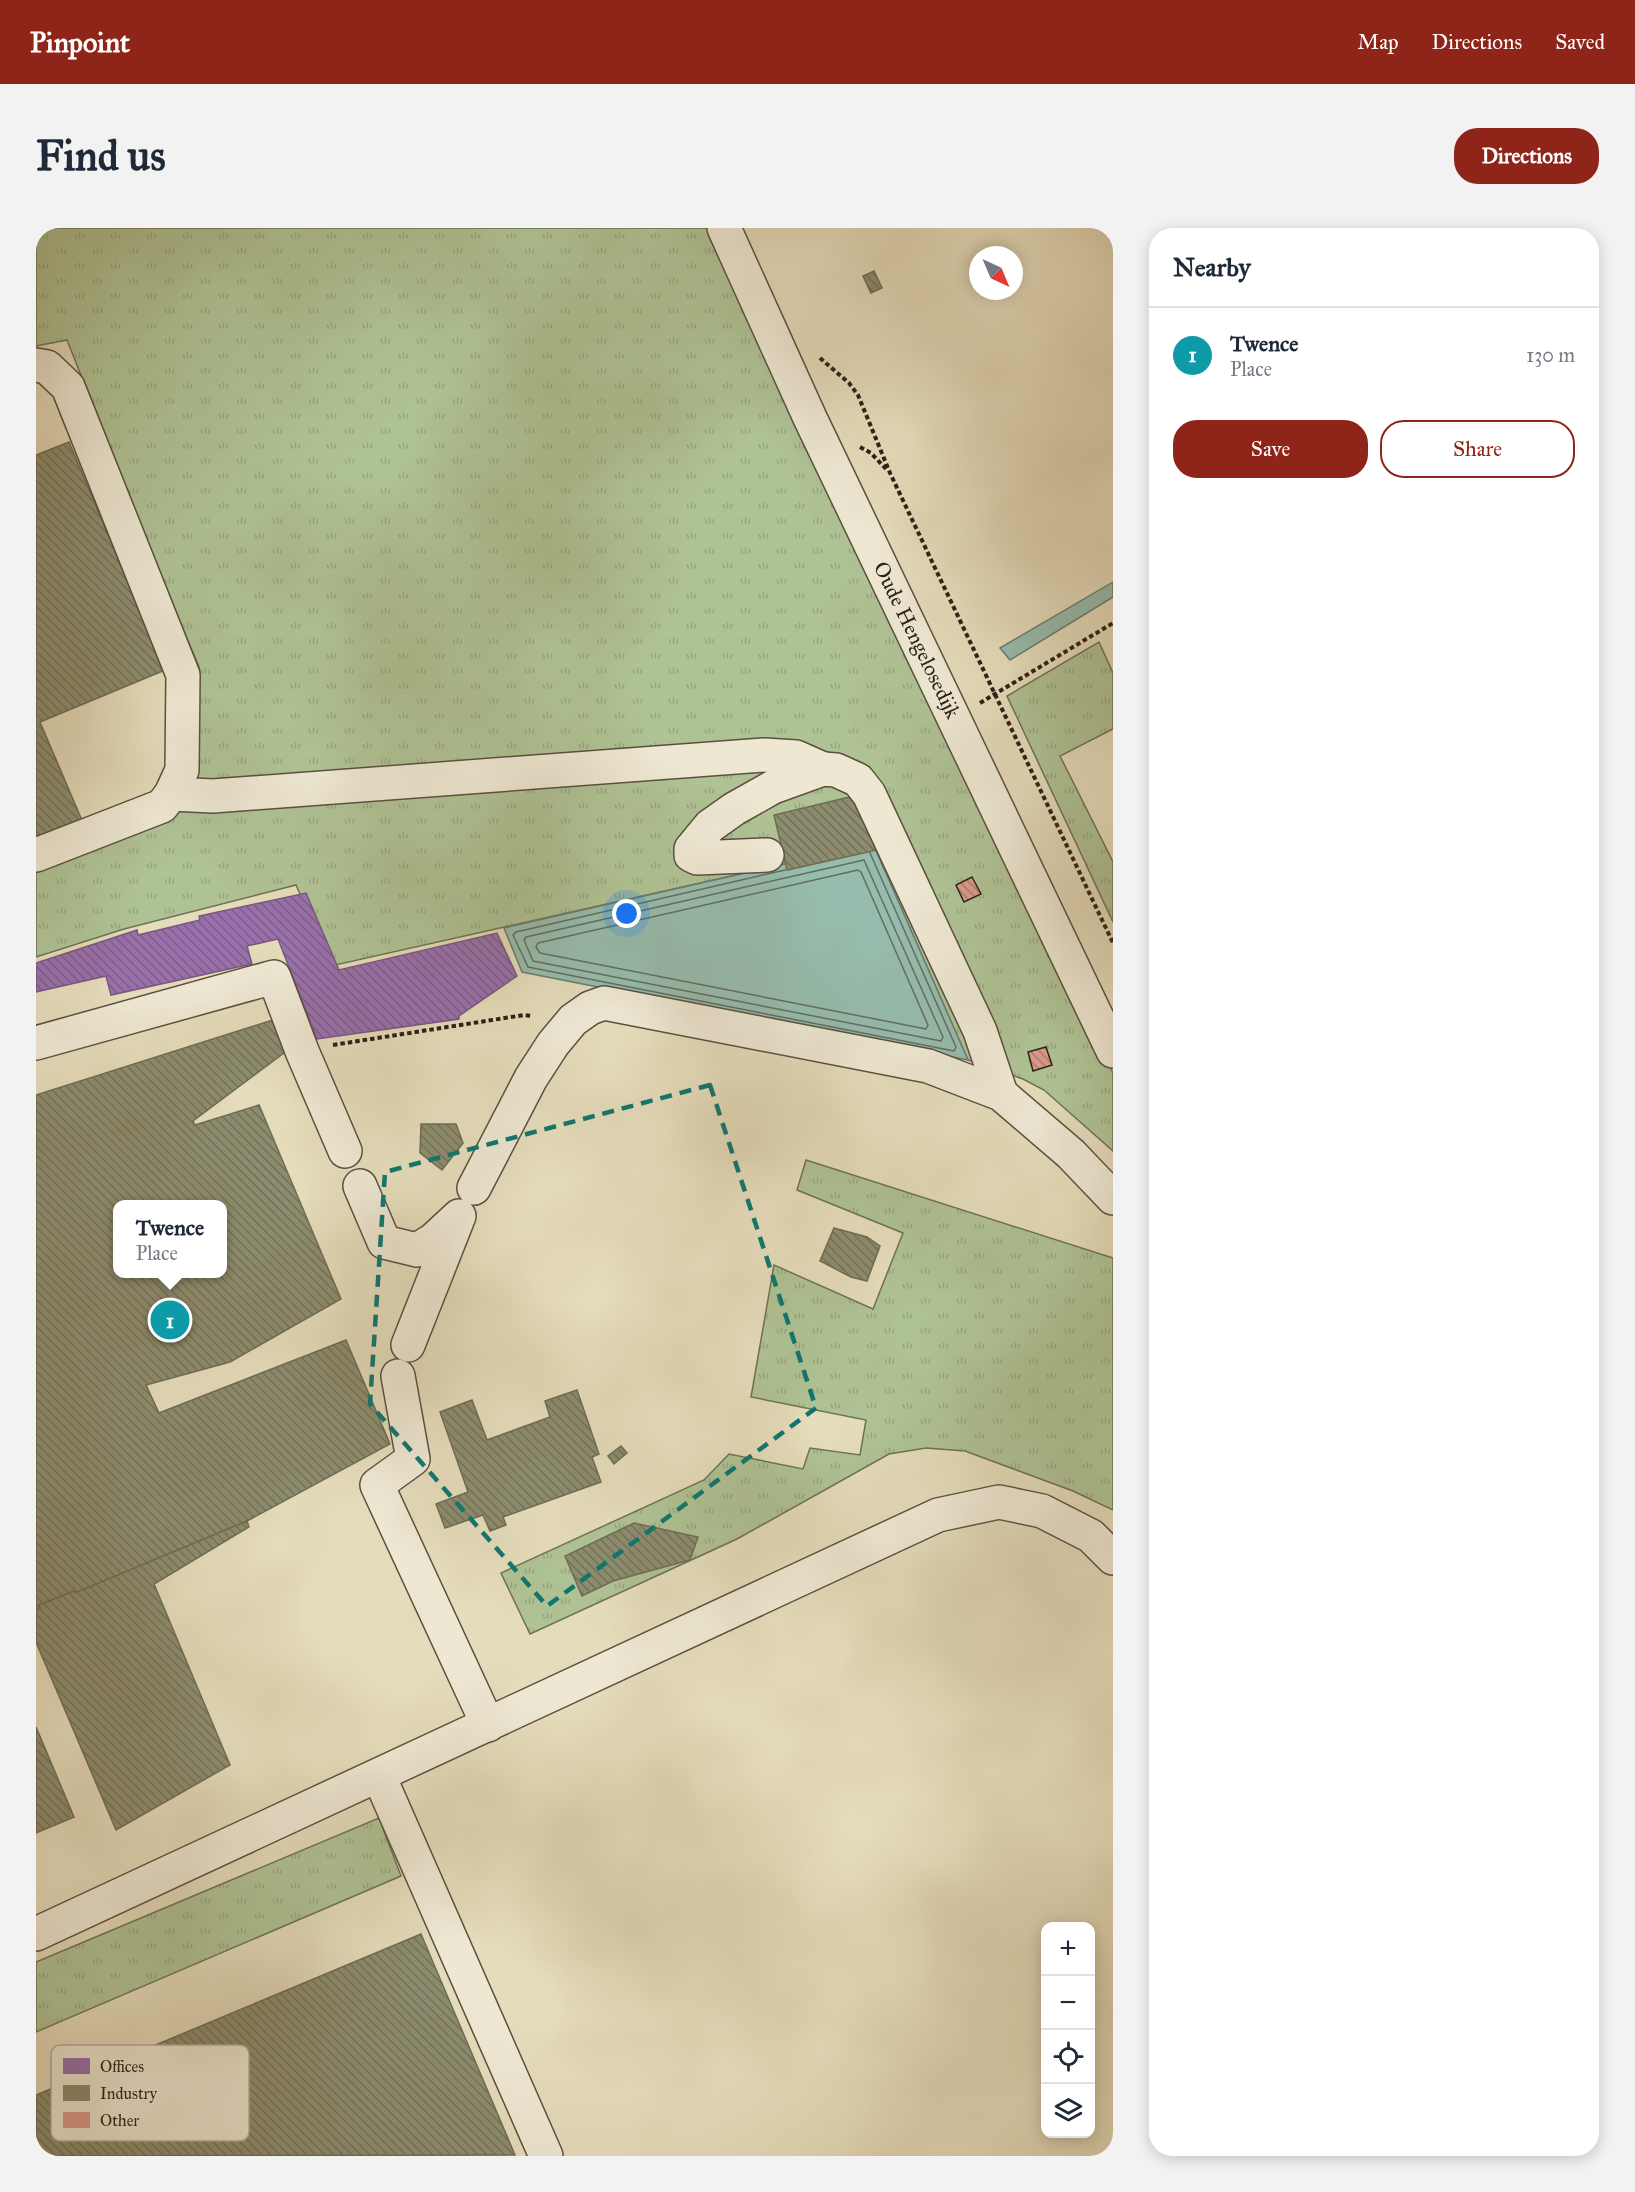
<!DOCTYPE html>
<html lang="en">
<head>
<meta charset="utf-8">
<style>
	body { margin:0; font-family:"IM FELL Great Primer",serif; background:#f2f2f3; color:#1f2937 }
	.controls { position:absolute; right:18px; bottom:18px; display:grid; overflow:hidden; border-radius:12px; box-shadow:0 3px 15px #0003 }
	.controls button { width:54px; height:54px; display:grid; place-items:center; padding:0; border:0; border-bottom:2px solid #e0e1e3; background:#fff; color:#1f2937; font:30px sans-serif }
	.compass { position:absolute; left:933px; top:18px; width:54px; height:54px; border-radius:50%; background:#fff; box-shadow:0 3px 15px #0003; rotate:136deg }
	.you { position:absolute; left:591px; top:686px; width:21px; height:21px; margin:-15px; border:4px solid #fff; border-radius:50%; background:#1a73e8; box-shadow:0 0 0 9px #1a73e833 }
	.badge { display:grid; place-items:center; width:39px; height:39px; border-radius:50%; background:#8f2418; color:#fff; font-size:20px; font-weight:700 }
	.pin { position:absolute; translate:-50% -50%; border:3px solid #fff; box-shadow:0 2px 6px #0006 }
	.popup { position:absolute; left:77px; top:972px; width:114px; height:78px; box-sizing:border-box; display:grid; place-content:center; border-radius:12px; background:#fff; filter:drop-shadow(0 2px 4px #0005); font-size:20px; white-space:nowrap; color:#747a83 }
	.popup b { font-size:22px; color:#1f2937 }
	.popup::after { content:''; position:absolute; left:50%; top:100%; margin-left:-12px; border:12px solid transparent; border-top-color:#fff }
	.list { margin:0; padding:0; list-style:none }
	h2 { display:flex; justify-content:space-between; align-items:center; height:78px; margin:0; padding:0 24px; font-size:26px }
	h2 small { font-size:20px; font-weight:400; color:#747a83 }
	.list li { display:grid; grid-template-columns:39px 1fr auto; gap:18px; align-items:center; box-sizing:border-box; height:96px; padding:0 24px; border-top:2px solid #e0e1e3 }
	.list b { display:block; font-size:22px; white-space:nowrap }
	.list p { margin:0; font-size:20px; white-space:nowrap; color:#747a83 }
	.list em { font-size:20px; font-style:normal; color:#747a83 }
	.actions { display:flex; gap:12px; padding:18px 24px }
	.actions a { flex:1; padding:14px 0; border:2px solid #8f2418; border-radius:24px; text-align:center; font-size:21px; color:#8f2418 }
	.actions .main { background:#8f2418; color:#fff }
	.icon { flex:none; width:33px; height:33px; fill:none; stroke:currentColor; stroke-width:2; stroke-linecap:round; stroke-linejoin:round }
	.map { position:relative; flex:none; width:1077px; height:1928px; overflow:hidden; border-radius:24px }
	header { display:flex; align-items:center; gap:36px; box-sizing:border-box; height:84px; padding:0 30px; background:#8f2418; color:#fff }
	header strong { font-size:28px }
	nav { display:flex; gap:33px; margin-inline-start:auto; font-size:21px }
	.intro { display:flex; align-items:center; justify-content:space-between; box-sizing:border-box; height:144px; padding:0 36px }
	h1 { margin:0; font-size:42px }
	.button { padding:15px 27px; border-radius:24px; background:#8f2418; color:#fff; font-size:21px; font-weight:700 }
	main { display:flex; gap:36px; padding:0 36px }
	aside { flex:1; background:#fff; border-radius:24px; box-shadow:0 3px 15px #0003 }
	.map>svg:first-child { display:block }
	.grass { fill:url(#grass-tufts); stroke:#6d7256; stroke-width:1.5 }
	.water { fill:#96bcad; stroke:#6b7e71; stroke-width:1.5 }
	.offices { fill:url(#offices-back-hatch); stroke:#78587f; stroke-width:1.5 }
	.industry { fill:url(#industry-back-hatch); stroke:#6f6c54; stroke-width:1.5; fill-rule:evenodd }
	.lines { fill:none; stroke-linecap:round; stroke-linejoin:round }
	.shore { stroke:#606e62; stroke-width:1.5 }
	.building { fill:url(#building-back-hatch); stroke:#2b2117; stroke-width:1.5 }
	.minor-casing { stroke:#5a5040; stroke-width:36 }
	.path { stroke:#2b2117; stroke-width:4; stroke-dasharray:4.5 3; stroke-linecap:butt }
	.minor { stroke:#eee8d3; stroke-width:33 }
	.marked { fill:none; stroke:#0f766e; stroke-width:4.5; stroke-dasharray:12 8; stroke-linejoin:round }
	.labels { text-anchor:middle; stroke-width:6; stroke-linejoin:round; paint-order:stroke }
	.street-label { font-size:21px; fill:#2b2117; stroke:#eee8d3 }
	.key { fill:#eee8d3; stroke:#b4ac9b; stroke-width:1.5 }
	.key-label { font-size:16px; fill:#2b2117 }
</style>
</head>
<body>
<header>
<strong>Pinpoint</strong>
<nav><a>Map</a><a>Directions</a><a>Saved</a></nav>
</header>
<div class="intro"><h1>Find us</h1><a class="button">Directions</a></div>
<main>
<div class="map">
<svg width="1077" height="1928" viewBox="0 0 1077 1928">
	<defs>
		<pattern id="grass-tufts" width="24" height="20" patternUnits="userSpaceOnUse" patternTransform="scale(1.5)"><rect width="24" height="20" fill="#afc294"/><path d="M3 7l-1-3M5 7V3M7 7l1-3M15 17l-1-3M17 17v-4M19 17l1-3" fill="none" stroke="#97a67f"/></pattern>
		<pattern id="offices-back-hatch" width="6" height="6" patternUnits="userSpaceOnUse" patternTransform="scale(1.5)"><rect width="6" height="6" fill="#9970ab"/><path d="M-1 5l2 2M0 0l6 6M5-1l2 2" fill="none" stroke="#7d5c8a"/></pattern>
		<pattern id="industry-back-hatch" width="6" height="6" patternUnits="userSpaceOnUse" patternTransform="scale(1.5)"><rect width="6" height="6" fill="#8c8c6e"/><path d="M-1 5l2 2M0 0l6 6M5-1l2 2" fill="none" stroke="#737259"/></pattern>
		<pattern id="building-back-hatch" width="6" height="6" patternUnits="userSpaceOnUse" patternTransform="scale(1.5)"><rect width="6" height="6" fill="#da998c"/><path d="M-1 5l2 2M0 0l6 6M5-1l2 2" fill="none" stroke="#b17c71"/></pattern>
	</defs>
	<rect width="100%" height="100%" fill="#e5dcbb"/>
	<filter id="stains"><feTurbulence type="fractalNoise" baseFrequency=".00333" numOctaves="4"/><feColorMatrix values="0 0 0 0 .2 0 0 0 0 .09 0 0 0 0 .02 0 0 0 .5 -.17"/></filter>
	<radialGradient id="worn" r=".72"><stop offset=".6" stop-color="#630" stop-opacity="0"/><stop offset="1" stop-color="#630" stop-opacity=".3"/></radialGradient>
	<g class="grass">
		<polygon points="0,0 677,0 1077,845 1077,923 1008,862 987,851 932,832 837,616 295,738 260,657 88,701 0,729 0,644 137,589 163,542 163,439 133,369 31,112 0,118"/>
		<polygon points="1063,414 1077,445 1077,501 1024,528 1077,634 1077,694 971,468"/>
		<polygon points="770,932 1077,1030 1077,1282 1037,1263 929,1223 890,1220 853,1226 701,1311 494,1406 465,1345 668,1252 693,1226 767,1241 774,1220 824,1227 830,1192 715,1169 738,1037 837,1081 867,1005 761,962"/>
		<polygon points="343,1590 365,1648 0,1804 0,1734"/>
	</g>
	<g class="water">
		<polygon points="1077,354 1077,369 974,432 964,420"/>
		<polygon points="837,616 932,832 486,744 468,700"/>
	</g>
	<polygon class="offices" points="270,665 303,742 461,705 481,748 423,788 423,791 281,811 242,711 211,718 216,736 75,767 70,748 0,764 0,735 101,702 102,707 164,692 163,688"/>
	<g class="industry">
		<polygon points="838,43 846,60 835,65 827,48"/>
		<polygon points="33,214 129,442 4,494 48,597 0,617 0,227"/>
		<polygon points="818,568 841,622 751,642 738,587"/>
		<path d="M240,791l12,31 -95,71 2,4 64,-20 82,194 -111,63 -84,23 13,28 187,-73 44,104 -143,77 -172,72 -1,-2 -35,14 1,3 -4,2v-515zM82,976h104v70h-104z"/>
		<polygon points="385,896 420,896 427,915 406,942 384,925"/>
		<polygon points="798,1000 831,1009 844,1018 831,1053 815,1049 784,1033"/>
		<polygon points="541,1162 563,1226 556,1229 565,1254 467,1289 470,1297 454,1303 447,1287 409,1300 400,1276 432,1264 404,1184 436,1172 451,1212 514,1189 509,1173"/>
		<polygon points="585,1218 591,1225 578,1236 572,1228"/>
		<polygon points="211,1293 213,1299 118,1356 194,1537 80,1602 0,1414 0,1382 4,1380 3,1377 38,1363 39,1365"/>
		<polygon points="598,1295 662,1309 654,1332 577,1353 546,1368 529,1328"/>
		<polygon points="0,1499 38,1589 0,1605"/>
		<polygon points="385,1706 479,1927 0,1928 0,1867"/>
	</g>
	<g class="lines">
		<g class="shore">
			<polygon points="828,632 907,809 905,813 497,733 488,712 490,709"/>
			<polyline points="749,642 480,704 477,707 492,739 918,823 920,819 834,625"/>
			<polygon points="822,642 825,644 892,797 890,801 504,725 500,719 502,715"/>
		</g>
	</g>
	<g class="building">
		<polygon points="936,649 945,666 928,674 920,657"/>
		<polygon points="1010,819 1016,837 997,843 992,824"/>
	</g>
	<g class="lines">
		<defs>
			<g id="minor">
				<polyline points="688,0 774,190 1077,823"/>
				<polyline points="0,137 11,139 32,159 147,447 146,542 135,566 126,578 0,627"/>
				<polyline points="135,566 177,568 728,527 760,529 787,541"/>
				<polyline points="731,627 661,630 655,627 655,621 674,598 698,581 737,559 787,541 800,542 822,552 833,566 944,803 965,866"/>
				<polyline points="0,815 238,749 266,823 309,923"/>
				<polyline points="324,958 348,1014 381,1022 397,1012 423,988"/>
				<polyline points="438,960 495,850 517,816 537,792 554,780 568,775 892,838 965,866 1035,926 1077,970"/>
				<polyline points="372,1117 421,993"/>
				<polyline points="362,1148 377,1231 341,1257 452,1497"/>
				<polyline points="343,1548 510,1928"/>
				<polyline points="0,1706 902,1287 963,1274 1006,1283 1055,1308 1077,1330"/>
			</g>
		</defs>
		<use href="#minor" class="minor-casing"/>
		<g class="path">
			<polyline points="784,130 813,155 822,167 854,245 1077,715"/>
			<polyline points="824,219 835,225 852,243"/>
			<polyline points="944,475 1077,395"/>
			<polyline points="297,817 488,787 497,788"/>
		</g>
		<use href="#minor" class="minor"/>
	</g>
	<path class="marked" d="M674,857l106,323 -269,198 -177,-202 15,-232z"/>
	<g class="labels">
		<g class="street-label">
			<text transform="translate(881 412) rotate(64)" y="7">Oude Hengelosedijk</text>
		</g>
	</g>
	<rect x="15" y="1817" width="198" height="96" rx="9" class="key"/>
	<rect x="27" y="1830" width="27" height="16" fill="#9970ab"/>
	<rect x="27" y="1857" width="27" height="16" fill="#8c8c6e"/>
	<rect x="27" y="1884" width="27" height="16" fill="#da998c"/>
	<g class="key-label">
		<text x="64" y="1844">Offices</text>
		<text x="64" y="1871">Industry</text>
		<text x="64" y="1898">Other</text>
	</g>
	<rect width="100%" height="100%" filter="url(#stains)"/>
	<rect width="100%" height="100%" fill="url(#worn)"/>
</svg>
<div class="controls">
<button>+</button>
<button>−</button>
<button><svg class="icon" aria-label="locate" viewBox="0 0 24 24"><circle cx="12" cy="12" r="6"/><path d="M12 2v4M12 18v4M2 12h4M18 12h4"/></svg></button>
<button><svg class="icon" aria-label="layers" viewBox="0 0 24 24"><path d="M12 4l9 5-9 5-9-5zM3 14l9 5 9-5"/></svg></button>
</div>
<svg class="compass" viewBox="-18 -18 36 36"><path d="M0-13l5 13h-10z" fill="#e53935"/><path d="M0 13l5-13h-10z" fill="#747a83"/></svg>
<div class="you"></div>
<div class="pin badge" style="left:134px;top:1092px;background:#0f9aa8">1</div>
<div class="popup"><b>Twence</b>Place</div>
</div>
<aside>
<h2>Nearby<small></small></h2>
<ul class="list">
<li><span class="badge" style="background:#0f9aa8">1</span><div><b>Twence</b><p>Place</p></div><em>130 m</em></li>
</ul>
<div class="actions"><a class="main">Save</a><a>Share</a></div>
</aside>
</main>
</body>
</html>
